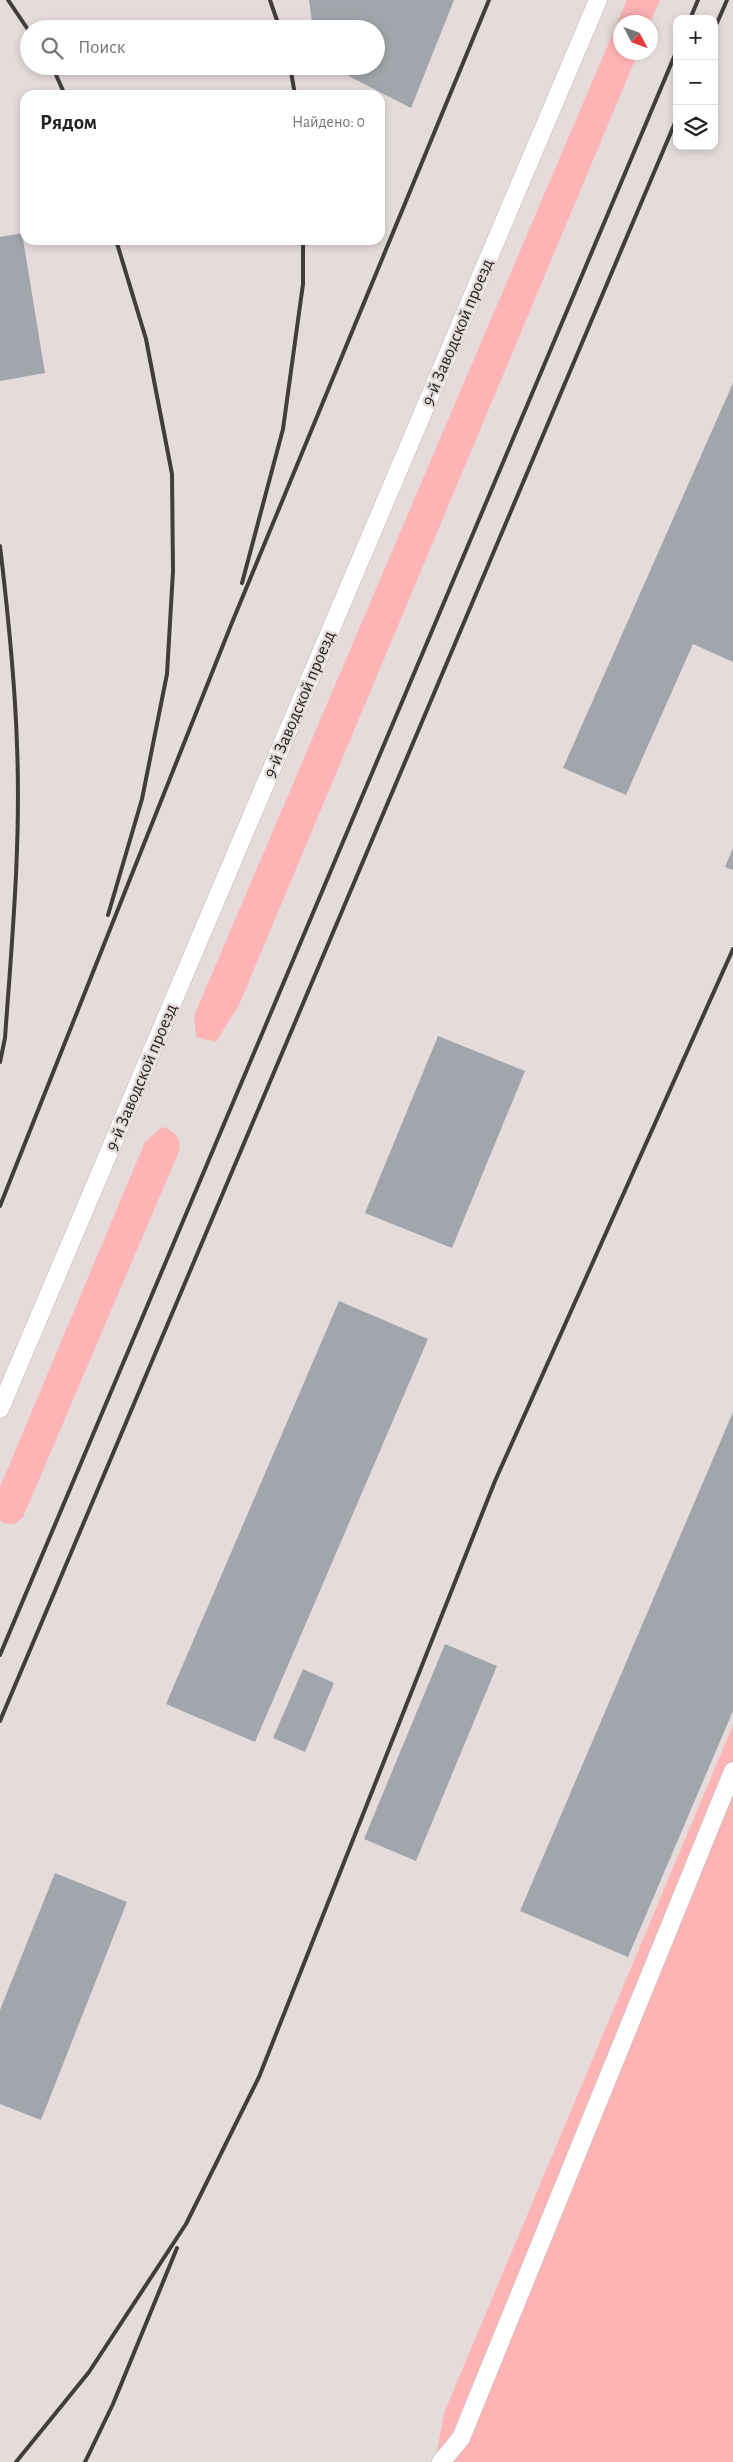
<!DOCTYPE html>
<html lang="ru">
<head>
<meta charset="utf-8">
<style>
	body { margin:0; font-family:"Alegreya Sans",sans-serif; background:#f6f6f6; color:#222 }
	.controls { position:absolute; right:15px; top:15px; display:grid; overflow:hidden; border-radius:10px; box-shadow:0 2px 8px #0003 }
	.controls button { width:45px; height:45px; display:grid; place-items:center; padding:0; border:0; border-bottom:1px solid #e0e0e0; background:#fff; color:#222; font:25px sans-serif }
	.compass { position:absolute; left:613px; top:15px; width:45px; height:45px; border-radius:50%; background:#fff; box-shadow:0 2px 8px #0003; rotate:131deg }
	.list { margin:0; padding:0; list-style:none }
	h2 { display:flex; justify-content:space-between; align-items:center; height:65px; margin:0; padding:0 20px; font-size:21px }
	h2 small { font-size:16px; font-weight:400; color:#767676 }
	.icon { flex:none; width:28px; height:28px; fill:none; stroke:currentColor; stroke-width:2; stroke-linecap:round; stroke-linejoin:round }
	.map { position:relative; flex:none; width:733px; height:2462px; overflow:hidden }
	.search { position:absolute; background:#fff; box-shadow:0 2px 8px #0003; left:20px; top:20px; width:365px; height:55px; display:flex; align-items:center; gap:12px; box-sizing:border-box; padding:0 18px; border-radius:28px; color:#767676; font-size:19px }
	.panel { position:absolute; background:#fff; box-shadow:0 2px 8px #0003; left:20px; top:90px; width:365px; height:155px; border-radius:15px }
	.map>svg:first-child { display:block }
	.green { fill:#feb3b4 }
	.building { fill:#a1a6ac }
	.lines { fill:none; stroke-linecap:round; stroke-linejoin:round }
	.service-casing { stroke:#bcb3b3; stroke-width:19 }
	.service { stroke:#fff; stroke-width:18 }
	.rail { stroke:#413d3d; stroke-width:4 }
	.labels { text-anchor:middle; stroke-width:5; stroke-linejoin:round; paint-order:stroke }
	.street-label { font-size:18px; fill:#262323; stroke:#e5dbdb }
</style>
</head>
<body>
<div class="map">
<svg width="733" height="2462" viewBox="0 0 733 2462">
	<rect width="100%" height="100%" fill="#e5dbdb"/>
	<g class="green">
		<polygon points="627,0 660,0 650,22 620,22 620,52 638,53 239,1005 216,1042 196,1037 194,1016"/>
		<path d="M162,1127c13,4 17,9 18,22l-157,368 -8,7 -11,-1 -4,-3v-33l145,-345z"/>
		<polygon points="733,1725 733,2462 435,2462 444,2413"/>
	</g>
	<g class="building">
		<polygon points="309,0 454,0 411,108 329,66 376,66 376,29 313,29"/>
		<polygon points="22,233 45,373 0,381 0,237"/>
		<polygon points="733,383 733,662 693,644 626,795 563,768"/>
		<polygon points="733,848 733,870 725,867"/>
		<polygon points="438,1036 525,1071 452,1248 365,1213"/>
		<polygon points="339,1301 428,1339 255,1742 166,1704"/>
		<polygon points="733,1412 733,1711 628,1957 520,1911"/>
		<polygon points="445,1644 497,1666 416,1861 364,1839"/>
		<polygon points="303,1669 334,1683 305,1752 273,1738"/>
		<polygon points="55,1873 127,1902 41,2120 0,2104 0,2010"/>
	</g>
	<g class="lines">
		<defs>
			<g id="service">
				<polyline points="0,1409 598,0"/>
				<polyline points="441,2462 461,2438 733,1771"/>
			</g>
		</defs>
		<use href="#service" class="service-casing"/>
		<use href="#service" class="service"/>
		<g class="rail">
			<polyline points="8,0 29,31"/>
			<polyline points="270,0 280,29"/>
			<polyline points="690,19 698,0"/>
			<polyline points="714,30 727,0"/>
			<polyline points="52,66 65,95"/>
			<polyline points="290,66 295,95"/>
			<path d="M0,546c8,67 15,133 17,200 4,97 -5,195 -12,292l-5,24"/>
			<polyline points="242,583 283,429 303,284 303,240"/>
			<polyline points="108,915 142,799 167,674 173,571 172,474 146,339 116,240"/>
			<polyline points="0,1206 231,625 489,0"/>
			<polyline points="0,1655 677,50"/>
			<polyline points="0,1721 677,118"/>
			<polyline points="16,2462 89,2372 186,2224 259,2077 495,1481 733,949"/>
			<polyline points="85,2462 113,2404 177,2248"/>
		</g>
	</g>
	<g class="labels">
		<g class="street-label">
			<text transform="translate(457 332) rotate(-67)" y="6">9-й Заводской проезд</text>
			<text transform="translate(299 704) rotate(-67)" y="6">9-й Заводской проезд</text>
			<text transform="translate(141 1077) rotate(-67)" y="6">9-й Заводской проезд</text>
		</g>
	</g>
</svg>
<div class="controls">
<button>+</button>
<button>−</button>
<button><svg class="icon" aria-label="layers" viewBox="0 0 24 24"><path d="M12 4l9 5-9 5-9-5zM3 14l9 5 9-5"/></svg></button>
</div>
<svg class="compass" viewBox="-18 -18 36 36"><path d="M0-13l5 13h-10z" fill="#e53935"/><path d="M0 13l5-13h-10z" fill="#767676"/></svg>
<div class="search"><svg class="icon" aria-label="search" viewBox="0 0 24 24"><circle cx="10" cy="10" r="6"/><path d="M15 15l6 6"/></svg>Поиск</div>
<section class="panel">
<h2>Рядом<small>Найдено: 0</small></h2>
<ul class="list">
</ul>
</section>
</div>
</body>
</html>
